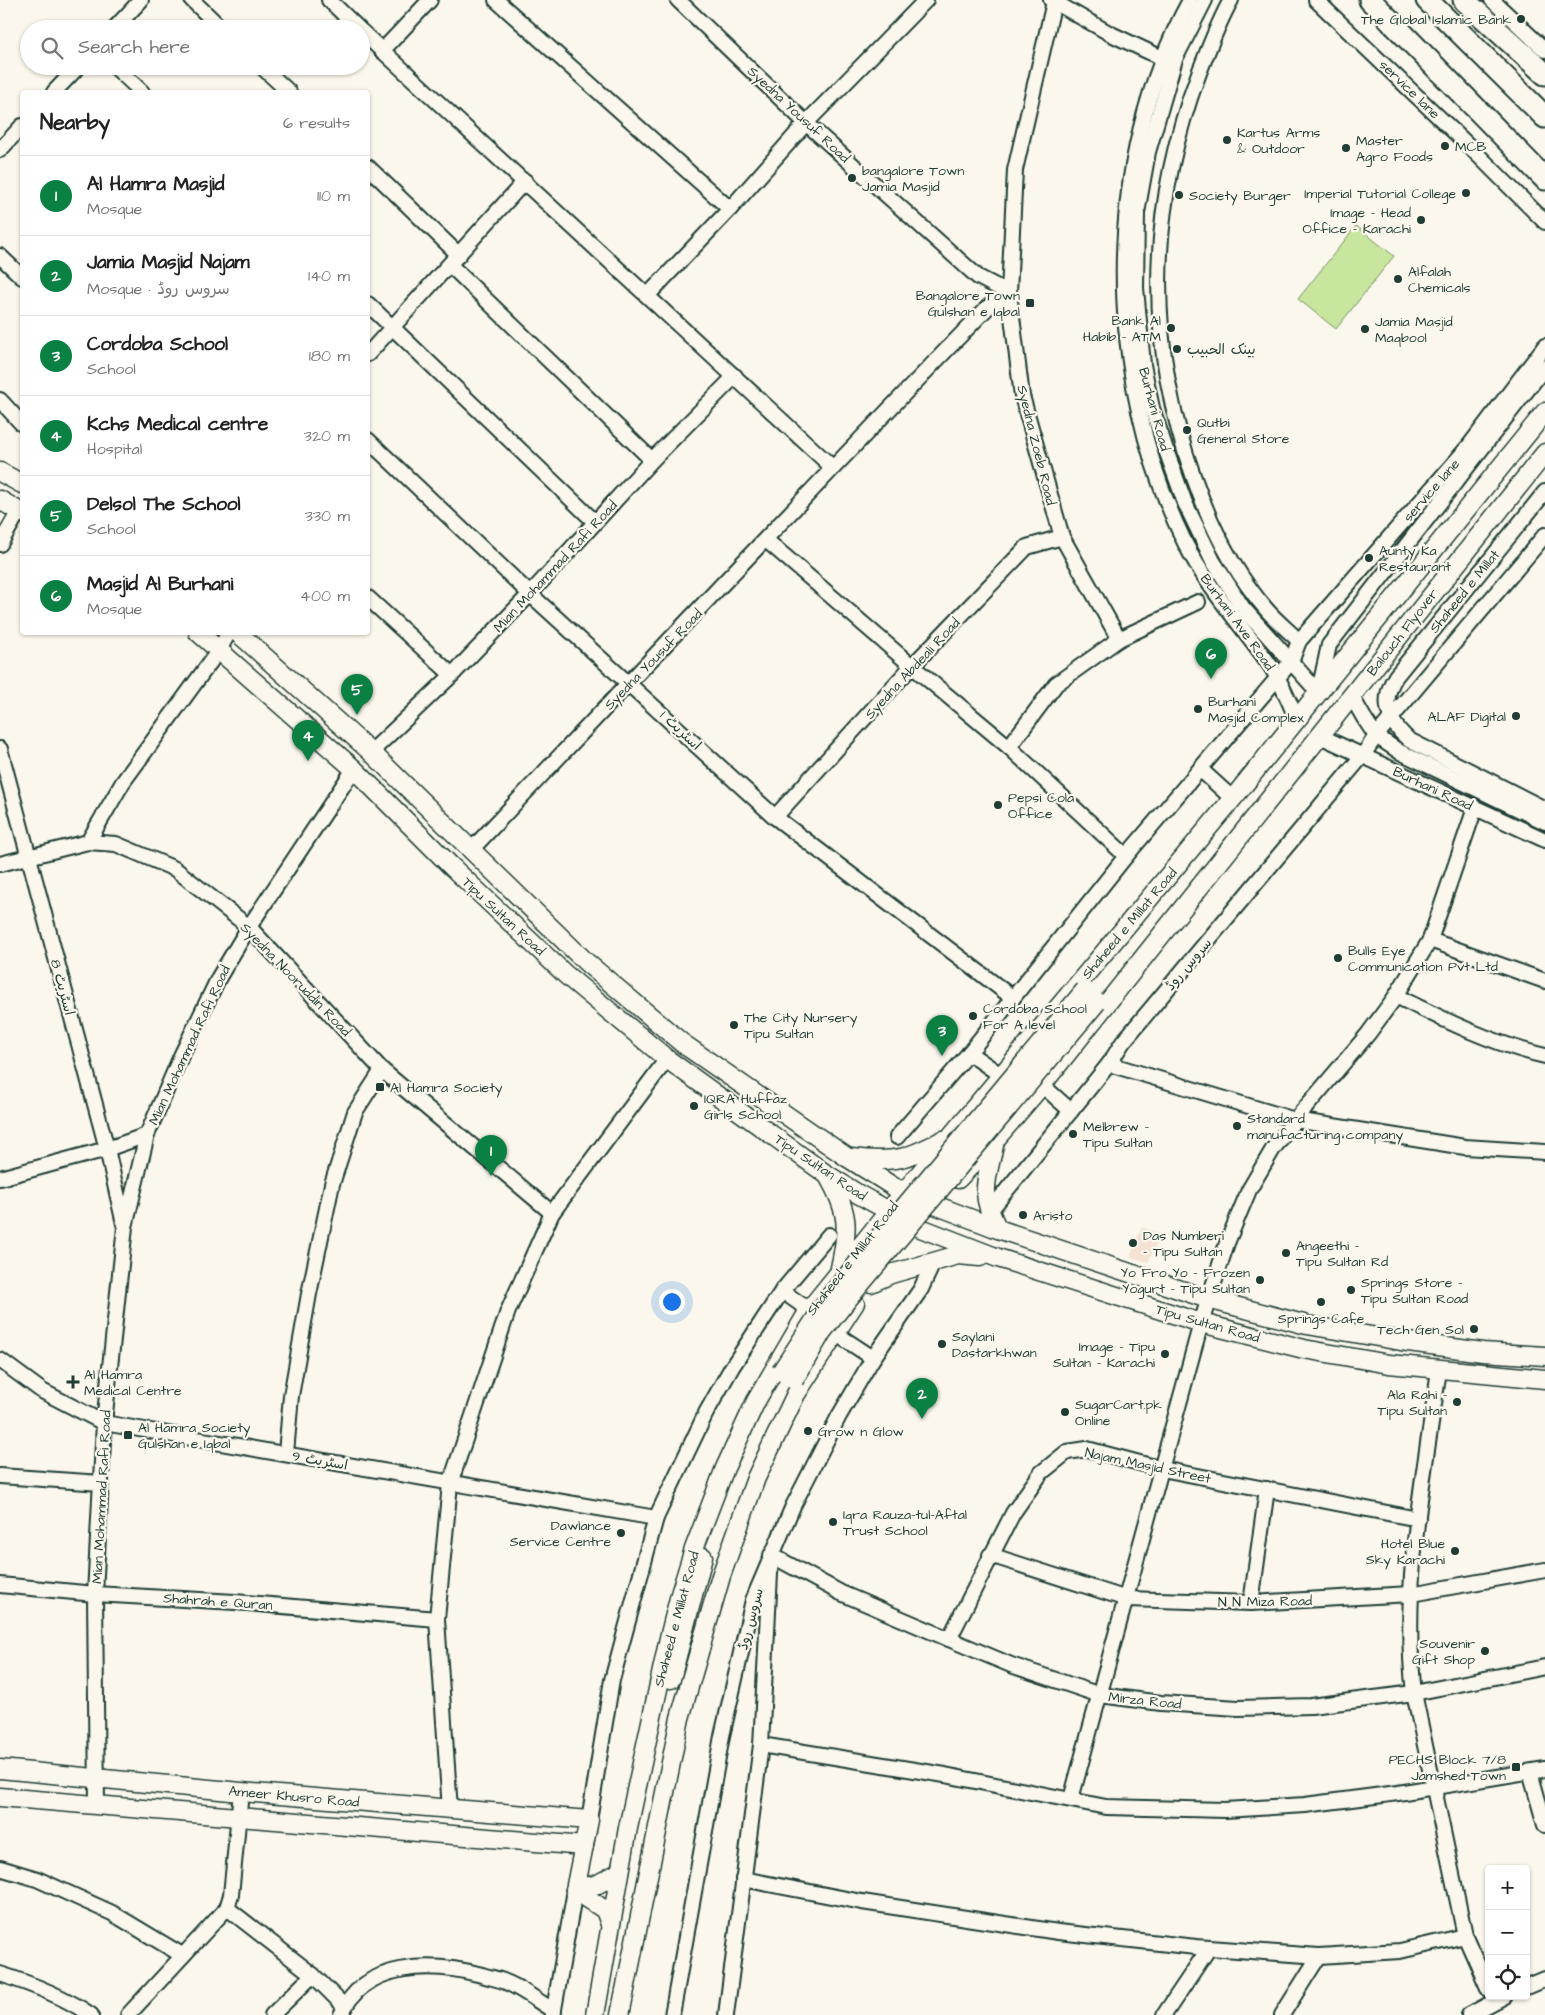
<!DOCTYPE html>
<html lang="en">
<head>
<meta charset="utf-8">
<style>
	body { margin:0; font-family:"Architects Daughter","Playpen Sans Arabic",sans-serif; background:#f6f6f6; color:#222 }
	.controls { position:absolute; right:15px; bottom:15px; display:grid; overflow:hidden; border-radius:5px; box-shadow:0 1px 4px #0004 }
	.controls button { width:45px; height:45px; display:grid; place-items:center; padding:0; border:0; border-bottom:1px solid #e0e0e0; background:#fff; color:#222; font:25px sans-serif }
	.you { position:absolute; left:671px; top:1301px; width:18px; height:18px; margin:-12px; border:4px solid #fff; border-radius:50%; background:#1a73e8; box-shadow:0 0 0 8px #1a73e833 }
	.badge { display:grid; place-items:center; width:32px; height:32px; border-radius:50%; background:#0b8043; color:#fff; font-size:16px; font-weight:700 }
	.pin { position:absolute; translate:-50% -41px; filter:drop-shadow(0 1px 2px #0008) }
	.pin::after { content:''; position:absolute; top:26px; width:18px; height:15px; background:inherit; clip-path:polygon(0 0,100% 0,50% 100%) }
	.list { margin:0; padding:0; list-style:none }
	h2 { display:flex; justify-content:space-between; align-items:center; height:65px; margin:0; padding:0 20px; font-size:21px }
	h2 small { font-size:16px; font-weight:400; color:#767676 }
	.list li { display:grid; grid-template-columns:32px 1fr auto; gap:15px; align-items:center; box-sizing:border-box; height:80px; padding:0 20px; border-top:1px solid #e0e0e0 }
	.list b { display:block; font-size:19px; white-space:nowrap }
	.list p { margin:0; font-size:16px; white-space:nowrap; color:#767676 }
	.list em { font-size:16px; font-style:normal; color:#767676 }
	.icon { flex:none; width:28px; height:28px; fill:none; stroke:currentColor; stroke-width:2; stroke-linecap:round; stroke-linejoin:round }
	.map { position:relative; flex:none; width:1545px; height:2015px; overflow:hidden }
	.search { position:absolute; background:#fff; box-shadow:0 1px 4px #0004; left:20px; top:20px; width:350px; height:55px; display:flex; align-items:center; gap:12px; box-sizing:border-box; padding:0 18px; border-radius:28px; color:#767676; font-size:19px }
	.panel { position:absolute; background:#fff; box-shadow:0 1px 4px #0004; left:20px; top:90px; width:350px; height:545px; border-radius:5px }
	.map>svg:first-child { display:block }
	.built { fill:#f4e2d2 }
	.green { fill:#c8e69d; stroke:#749268 }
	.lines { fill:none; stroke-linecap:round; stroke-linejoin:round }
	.minor-casing { stroke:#1f3d34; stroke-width:18 }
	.major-casing { stroke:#1f3d34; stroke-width:21 }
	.highway-casing { stroke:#1f3d34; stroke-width:25 }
	.minor { stroke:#fbf7ec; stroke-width:14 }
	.major { stroke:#fbf7ec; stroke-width:18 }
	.highway { stroke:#fbf7ec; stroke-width:21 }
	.major-bridge-casing { stroke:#1f3d34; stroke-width:21; stroke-linecap:butt }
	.major-bridge { stroke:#fbf7ec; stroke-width:18 }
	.poi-dot { fill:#1f3d34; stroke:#fbf7ec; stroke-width:2 }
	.labels { text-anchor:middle; stroke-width:4.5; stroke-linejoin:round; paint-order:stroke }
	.poi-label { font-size:14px; fill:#1f3d34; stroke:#fbf7ec; text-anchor:start }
	.street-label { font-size:14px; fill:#1f3d34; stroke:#fbf7ec }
</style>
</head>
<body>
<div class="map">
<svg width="1545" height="2015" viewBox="0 0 1545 2015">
	<rect width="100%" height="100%" fill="#fbf7ec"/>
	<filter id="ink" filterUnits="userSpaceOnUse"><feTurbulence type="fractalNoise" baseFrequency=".02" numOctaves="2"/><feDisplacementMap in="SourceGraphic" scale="10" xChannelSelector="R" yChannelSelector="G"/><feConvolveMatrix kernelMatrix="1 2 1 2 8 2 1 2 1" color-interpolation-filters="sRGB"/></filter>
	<g filter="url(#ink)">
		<polygon class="built" points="1142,1227 1161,1235 1148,1262 1130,1257"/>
		<polygon class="green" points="1356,226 1394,256 1336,329 1298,299"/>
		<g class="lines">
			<defs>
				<g id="minor">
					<polyline points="192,0 222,29"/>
					<polyline points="329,0 359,29"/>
					<polyline points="496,0 730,209"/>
					<polyline points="1051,0 1109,33 1162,58"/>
					<path d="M1190,0c-89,163 -86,378 -5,543 22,44 54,79 82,118 13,18 21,38 30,59"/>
					<polyline points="1205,0 1175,59 1148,152 1137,213 1136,288 1143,365 1152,408 1166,450 1185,503 1213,561 1243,608 1318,692"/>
					<path d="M1231,0c-13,23 -22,48 -32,73 -51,135 -54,269 -5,405 16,46 40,94 72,131 10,12 22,21 33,32"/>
					<polyline points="1316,0 1469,146 1545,222"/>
					<polyline points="1492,0 1545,50"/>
					<polyline points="1054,2 1015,170 1009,293 1022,396 1062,537 1119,639 1198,602"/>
					<polyline points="114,29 141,0"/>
					<polyline points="361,31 832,467"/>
					<polyline points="382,51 430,0"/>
					<polyline points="114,66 142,92"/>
					<polyline points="261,66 289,92"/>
					<polyline points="54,92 79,66"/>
					<polyline points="0,150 22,126"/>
					<polyline points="368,167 459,255"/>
					<polyline points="0,256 22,277"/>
					<polyline points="450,265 652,460"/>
					<polyline points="648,295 730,209 806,123 926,0"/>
					<polyline points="368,304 595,522"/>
					<polyline points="368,354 525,181"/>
					<polyline points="0,400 22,424"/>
					<polyline points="368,440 530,594 775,817 1013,998"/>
					<path d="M1545,492l-149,184c-16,24 -8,46 13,64l136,69"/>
					<polyline points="766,540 912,666 1009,747 1126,856"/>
					<polyline points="0,544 19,511"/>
					<polyline points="368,598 452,675"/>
					<polyline points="1319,691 1329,645 1545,367"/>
					<polyline points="1352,697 1364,718 1376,736 1400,752 1545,822"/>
					<polyline points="1320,736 1545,840"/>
					<polyline points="1009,747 1056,684 1119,639"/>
					<polyline points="0,749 107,1149 124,1224"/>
					<polyline points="371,752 452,675 530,594 652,460 735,376"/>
					<polyline points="1200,769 1233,799"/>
					<polyline points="775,817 912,666 1027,547 1062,537"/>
					<polyline points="88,842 123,782 219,650 229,632"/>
					<path d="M472,849c171,-181 341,-362 515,-541l22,-15 -31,-16 -172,-154 -128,-123"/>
					<polyline points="0,864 88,842 116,844 175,869 249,927 382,1070 552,1213"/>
					<polyline points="1430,940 1545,981"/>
					<path d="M1396,996c48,24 97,48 149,60"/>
					<polyline points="969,1053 1002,1076"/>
					<polyline points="1109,1064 1295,1120 1465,1147 1545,1152"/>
					<polyline points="1042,1085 1071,1111"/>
					<polyline points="897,1137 969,1053 1126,856 1291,662 1299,641 1469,446 1545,346"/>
					<polyline points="0,1178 107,1149 147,1135"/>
					<polyline points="989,1212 1109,1064 1123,1042 1363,755 1376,736 1545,535"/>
					<polyline points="782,1291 809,1310"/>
					<polyline points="835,1333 873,1358"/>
					<polyline points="0,1360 42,1391 104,1423 656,1518"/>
					<path d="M1439,1370c-15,106 -38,216 -25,323l51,243 24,54"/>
					<polyline points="286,1453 291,1396 309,1294 332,1184 355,1112 382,1070"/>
					<polyline points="0,1476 101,1483"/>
					<polyline points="990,1555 1127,1599 1251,1603 1411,1594 1545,1570"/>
					<polyline points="0,1585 95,1594 235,1602 437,1619"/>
					<polyline points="1251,1603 1267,1489"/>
					<polyline points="949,1639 1013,1513 1041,1473 1067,1452 1087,1449 1162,1469 1418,1519"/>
					<polyline points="761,1745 945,1775 1106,1807 1225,1810 1305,1805 1398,1793 1545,1769"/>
					<polyline points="1530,1772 1545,1825"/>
					<polyline points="1071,1799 1201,1323 1227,1243 1249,1190 1273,1149 1295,1120 1368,1034 1396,996 1430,940 1475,808"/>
					<polyline points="97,1805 95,1594 104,1423 125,1227 147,1135 181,1056 219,977 249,927 354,769"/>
					<polyline points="450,1810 437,1619 450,1484 508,1311 552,1213 667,1059"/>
					<polyline points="589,1820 612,1680 656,1518 706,1413 732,1367 782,1291 829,1235"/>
					<polyline points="0,1868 37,1879 112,1913 182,1955"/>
					<polyline points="743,1879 862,1902 1058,1932 1196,1947 1319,1956 1400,1951 1465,1936"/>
					<polyline points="227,1908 313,1975 344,2006"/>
					<path d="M0,1974c32,10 63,22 91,41"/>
					<polyline points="1526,1987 1545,1979"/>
					<polyline points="128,2015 227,1908 231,1895 241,1792"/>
					<polyline points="272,2015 313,1975"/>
					<path d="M341,2015c23,-55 93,-53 141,-40 9,3 18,4 26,8 16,7 31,19 46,28"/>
					<polyline points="553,2015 575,1890"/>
					<polyline points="672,2015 722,1736 753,1600 793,1506 839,1416 873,1358 921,1289 934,1261"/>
					<polyline points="726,2015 761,1745 771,1555 841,1593 949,1639 1011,1665 1100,1695 1161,1703 1238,1708 1311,1706 1414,1693 1545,1667"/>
					<polyline points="1164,2015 1209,1948"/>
					<polyline points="1282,2015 1319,1956"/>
					<polyline points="1469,2015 1505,1996"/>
				</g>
				<g id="major">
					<polyline points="0,472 22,484"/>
					<polyline points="0,500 22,513"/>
					<polyline points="198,632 354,769 452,867 566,975 667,1059 826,1174 858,1194 918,1227 998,1258 1201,1323 1304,1349 1389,1364 1545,1379"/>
					<polyline points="237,632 371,752 586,962 682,1043 848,1158 894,1187 935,1205 998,1229 1208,1299 1307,1325 1401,1341 1483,1352 1545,1356"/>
					<path d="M995,1141c-8,38 -17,51 3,88"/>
					<path d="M851,1158c43,5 54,2 92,-18"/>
					<path d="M828,1176c21,36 21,52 12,92"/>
					<polyline points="958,1179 995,1140 1042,1085 1545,453"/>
					<polyline points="871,1283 891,1274 958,1255 980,1257"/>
					<polyline points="671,1679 703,1557"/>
					<polyline points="0,1769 241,1792 589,1820 575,1890"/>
					<polyline points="0,1797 584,1846"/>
					<polyline points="575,1890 605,1910 610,1924"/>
					<polyline points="575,1890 598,1884 620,1872"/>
					<polyline points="595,2015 628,1828 669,1638 680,1594 694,1549 725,1468 756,1401 809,1310 905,1191 1239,791 1545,412"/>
					<polyline points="620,2015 680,1718 721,1576 756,1478 796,1394 855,1303"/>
				</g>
				<g id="highway">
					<polyline points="1370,0 1545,179"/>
					<polyline points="1427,0 1545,117"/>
					<polyline points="1464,0 1545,74"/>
				</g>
			</defs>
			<use href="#minor" class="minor-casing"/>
			<use href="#major" class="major-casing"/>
			<use href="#highway" class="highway-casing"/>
			<use href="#minor" class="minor"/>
			<use href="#major" class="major"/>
			<use href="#highway" class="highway"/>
			<defs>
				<g id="major-bridge">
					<polyline points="781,1372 831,1295 1085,990"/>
					<polyline points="794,1380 822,1332 848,1299 1097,1002"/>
				</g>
			</defs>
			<use href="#major-bridge" class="major-bridge-casing"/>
			<use href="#major-bridge" class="major-bridge"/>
		</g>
	</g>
	<g class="poi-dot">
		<circle cx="1521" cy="19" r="5"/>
		<circle cx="1227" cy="140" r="5"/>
		<circle cx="1445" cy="146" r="5"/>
		<circle cx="1346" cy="148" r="5"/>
		<circle cx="852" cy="178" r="5"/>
		<circle cx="1466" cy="193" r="5"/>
		<circle cx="1179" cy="195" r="5"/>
		<circle cx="1421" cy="220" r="5"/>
		<circle cx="1398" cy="279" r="5"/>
		<rect x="1025" y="298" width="10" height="10" rx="2.5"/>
		<circle cx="1171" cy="328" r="5"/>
		<circle cx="1365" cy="329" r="5"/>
		<circle cx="1177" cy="349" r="5"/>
		<circle cx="1187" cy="430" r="5"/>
		<circle cx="1369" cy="558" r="5"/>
		<circle cx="1198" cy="709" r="5"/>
		<circle cx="1516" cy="716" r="5"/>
		<circle cx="998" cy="805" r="5"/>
		<circle cx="1338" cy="958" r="5"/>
		<circle cx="973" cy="1016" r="5"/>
		<circle cx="734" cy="1025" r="5"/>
		<rect x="375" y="1082" width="10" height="10" rx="2.5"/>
		<circle cx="694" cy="1106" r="5"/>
		<circle cx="1237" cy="1126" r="5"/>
		<circle cx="1073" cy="1134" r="5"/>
		<circle cx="1023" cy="1215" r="5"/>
		<circle cx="1133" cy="1243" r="5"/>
		<circle cx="1286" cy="1253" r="5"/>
		<circle cx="1260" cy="1280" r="5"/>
		<circle cx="1351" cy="1290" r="5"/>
		<circle cx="1321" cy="1302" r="5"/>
		<circle cx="1474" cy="1329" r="5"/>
		<circle cx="942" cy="1344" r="5"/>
		<circle cx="1165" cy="1354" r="5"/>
		<path d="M70.5 1374.5h5v5h5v5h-5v5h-5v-5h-5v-5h5z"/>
		<circle cx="1457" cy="1402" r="5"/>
		<circle cx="1065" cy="1412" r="5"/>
		<circle cx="808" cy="1431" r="5"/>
		<rect x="123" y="1430" width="10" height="10" rx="2.5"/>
		<circle cx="833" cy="1522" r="5"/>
		<circle cx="621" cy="1533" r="5"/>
		<circle cx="1455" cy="1551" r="5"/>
		<circle cx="1485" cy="1651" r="5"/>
		<rect x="1511" y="1762" width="10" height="10" rx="2.5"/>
	</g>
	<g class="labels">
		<g class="poi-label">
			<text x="1511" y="24" text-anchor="end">The Global Islamic Bank</text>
			<text x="1237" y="137">Kartus Arms<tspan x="1237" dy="16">&amp; Outdoor</tspan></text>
			<text x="1356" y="145">Master<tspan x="1356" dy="16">Agro Foods</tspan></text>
			<text x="1455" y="151">MCB</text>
			<text x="862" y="175">bangalore Town<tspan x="862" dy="16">Jamia Masjid</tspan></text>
			<text x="1456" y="198" text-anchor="end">Imperial Tutorial College</text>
			<text x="1189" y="200">Society Burger</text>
			<text x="1411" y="217" text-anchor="end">Image - Head<tspan x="1411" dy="16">Office - Karachi</tspan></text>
			<text x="1408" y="276">Alfalah<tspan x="1408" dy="16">Chemicals</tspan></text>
			<text x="1020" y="300" text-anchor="end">Bangalore Town<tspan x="1020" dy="16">Gulshan e Iqbal</tspan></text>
			<text x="1161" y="325" text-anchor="end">Bank Al<tspan x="1161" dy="16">Habib - ATM</tspan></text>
			<text x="1375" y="326">Jamia Masjid<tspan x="1375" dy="16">Maqbool</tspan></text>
			<text x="1187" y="354">بينک الحبيب</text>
			<text x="1197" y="427">Qutbi<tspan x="1197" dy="16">General Store</tspan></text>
			<text x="1379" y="555">Aunty Ka<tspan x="1379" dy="16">Restaurant</tspan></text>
			<text x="1208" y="706">Burhani<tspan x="1208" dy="16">Masjid Complex</tspan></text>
			<text x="1506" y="721" text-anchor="end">ALAF Digital</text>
			<text x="1008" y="802">Pepsi Cola<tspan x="1008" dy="16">Office</tspan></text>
			<text x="1348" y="955">Bulls Eye<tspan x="1348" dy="16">Communication Pvt Ltd</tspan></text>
			<text x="983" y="1013">Cordoba School<tspan x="983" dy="16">For A level</tspan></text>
			<text x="744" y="1022">The City Nursery<tspan x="744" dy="16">Tipu Sultan</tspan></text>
			<text x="390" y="1092">Al Hamra Society</text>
			<text x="704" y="1103">IQRA Huffaz<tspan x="704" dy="16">Girls School</tspan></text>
			<text x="1247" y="1123">Standard<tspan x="1247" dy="16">manufacturing company</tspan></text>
			<text x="1083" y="1131">Melbrew -<tspan x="1083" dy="16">Tipu Sultan</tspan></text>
			<text x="1033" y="1220">Aristo</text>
			<text x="1143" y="1240">Das Numberi<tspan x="1143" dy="16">- Tipu Sultan</tspan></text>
			<text x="1296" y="1250">Angeethi -<tspan x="1296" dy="16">Tipu Sultan Rd</tspan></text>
			<text x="1250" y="1277" text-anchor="end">Yo Fro Yo - Frozen<tspan x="1250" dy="16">Yogurt - Tipu Sultan</tspan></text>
			<text x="1361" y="1287">Springs Store -<tspan x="1361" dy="16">Tipu Sultan Road</tspan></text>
			<text x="1321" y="1323" text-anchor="middle">Springs Cafe</text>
			<text x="1464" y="1334" text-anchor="end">Tech Gen Sol</text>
			<text x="952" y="1341">Saylani<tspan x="952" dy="16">Dastarkhwan</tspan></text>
			<text x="1155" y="1351" text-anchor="end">Image - Tipu<tspan x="1155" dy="16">Sultan - Karachi</tspan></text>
			<text x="84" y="1379">Al Hamra<tspan x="84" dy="16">Medical Centre</tspan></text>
			<text x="1447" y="1399" text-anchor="end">Ala Rahi -<tspan x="1447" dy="16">Tipu Sultan</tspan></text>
			<text x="1075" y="1409">SugarCart.pk<tspan x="1075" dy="16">Online</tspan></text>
			<text x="138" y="1432">Al Hamra Society<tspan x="138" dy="16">Gulshan e Iqbal</tspan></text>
			<text x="818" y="1436">Grow n Glow</text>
			<text x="843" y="1519">Iqra Rauza-tul-Aftal<tspan x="843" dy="16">Trust School</tspan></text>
			<text x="611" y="1530" text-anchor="end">Dawlance<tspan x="611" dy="16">Service Centre</tspan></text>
			<text x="1445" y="1548" text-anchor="end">Hotel Blue<tspan x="1445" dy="16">Sky Karachi</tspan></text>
			<text x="1475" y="1648" text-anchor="end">Souvenir<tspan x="1475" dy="16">Gift Shop</tspan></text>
			<text x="1506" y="1764" text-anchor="end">PECHS Block 7/8<tspan x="1506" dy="16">Jamshed Town</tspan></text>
		</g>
		<g class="street-label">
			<text transform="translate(1410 89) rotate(44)" y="5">service lane</text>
			<text transform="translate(799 114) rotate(43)" y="5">Syedna Yousuf Road</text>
			<text transform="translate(1155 409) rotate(75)" y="5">Burhani Road</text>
			<text transform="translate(1037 445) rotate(76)" y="5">Syedna Zoeb Road</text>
			<text transform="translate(1431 490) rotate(-49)" y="5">service lane</text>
			<text transform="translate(555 566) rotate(-47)" y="5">Mian Mohammad Rafi Road</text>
			<text transform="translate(1464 591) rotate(-51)" y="5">Shaheed e Millat</text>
			<text transform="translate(1238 622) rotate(54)" y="5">Burhani Ave Road</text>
			<text transform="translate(1402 632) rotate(-52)" y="5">Balouch Flyover</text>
			<text transform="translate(653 659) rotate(-46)" y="5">Syedna Yousuf Road</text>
			<text transform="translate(912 668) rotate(-47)" y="5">Syedna Abdeali Road</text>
			<text transform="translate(681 730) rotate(43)" y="5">اسٹریٹ 1</text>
			<text transform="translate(1433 788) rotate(25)" y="5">Burhani Road</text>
			<text transform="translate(504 916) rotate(43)" y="5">Tipu Sultan Road</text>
			<text transform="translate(1129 923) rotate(-50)" y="5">Shaheed e Millat Road</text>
			<text transform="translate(1188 964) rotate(-50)" y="5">سروس روڈ</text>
			<text transform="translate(296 979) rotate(46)" y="5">Syedna Nooruddin Road</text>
			<text transform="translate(63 987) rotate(75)" y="5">اسٹریٹ 8</text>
			<text transform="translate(189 1045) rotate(-65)" y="5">Mian Mohammad Rafi Road</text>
			<text transform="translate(821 1167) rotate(34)" y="5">Tipu Sultan Road</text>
			<text transform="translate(852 1258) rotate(-52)" y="5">Shaheed e Millat Road</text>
			<text transform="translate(1208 1323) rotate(16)" y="5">Tipu Sultan Road</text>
			<text transform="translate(320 1460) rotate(10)" y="5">اسٹریٹ 9</text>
			<text transform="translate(1148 1465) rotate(12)" y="5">Najam Masjid Street</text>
			<text transform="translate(101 1497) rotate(-87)" y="5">Mian Mohammad Rafi Road</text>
			<text transform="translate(218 1601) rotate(4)" y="5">Shahrah e Quran</text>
			<text transform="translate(1265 1601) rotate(-1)" y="5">N N Miza Road</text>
			<text transform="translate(676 1619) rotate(-75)" y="5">Shaheed e Millat Road</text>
			<text transform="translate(750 1619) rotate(-75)" y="5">سروس روڈ</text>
			<text transform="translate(1145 1700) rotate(6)" y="5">Mirza Road</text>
			<text transform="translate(294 1796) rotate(5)" y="5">Ameer Khusro Road</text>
		</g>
	</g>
</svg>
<div class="controls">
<button>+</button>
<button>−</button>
<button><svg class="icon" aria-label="locate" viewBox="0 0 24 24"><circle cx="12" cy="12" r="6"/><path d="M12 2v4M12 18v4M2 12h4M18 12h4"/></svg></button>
</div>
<div class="you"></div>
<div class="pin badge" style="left:491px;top:1176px">1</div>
<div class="pin badge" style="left:922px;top:1419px">2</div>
<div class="pin badge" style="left:942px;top:1056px">3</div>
<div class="pin badge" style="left:308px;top:761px">4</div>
<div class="pin badge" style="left:357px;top:715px">5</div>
<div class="pin badge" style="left:1211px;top:679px">6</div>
<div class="search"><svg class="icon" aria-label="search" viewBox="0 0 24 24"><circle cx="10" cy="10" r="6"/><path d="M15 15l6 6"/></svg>Search here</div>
<section class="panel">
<h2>Nearby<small>6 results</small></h2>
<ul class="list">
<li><span class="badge">1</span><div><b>Al Hamra Masjid</b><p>Mosque</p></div><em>110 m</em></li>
<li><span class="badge">2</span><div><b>Jamia Masjid Najam</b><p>Mosque · سروس روڈ</p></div><em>140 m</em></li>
<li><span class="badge">3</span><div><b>Cordoba School</b><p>School</p></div><em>180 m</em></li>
<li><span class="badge">4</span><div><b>Kchs Medical centre</b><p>Hospital</p></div><em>320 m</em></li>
<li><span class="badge">5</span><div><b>Delsol The School</b><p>School</p></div><em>330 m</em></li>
<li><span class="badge">6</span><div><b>Masjid Al Burhani</b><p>Mosque</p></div><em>400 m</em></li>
</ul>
</section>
</div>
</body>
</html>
